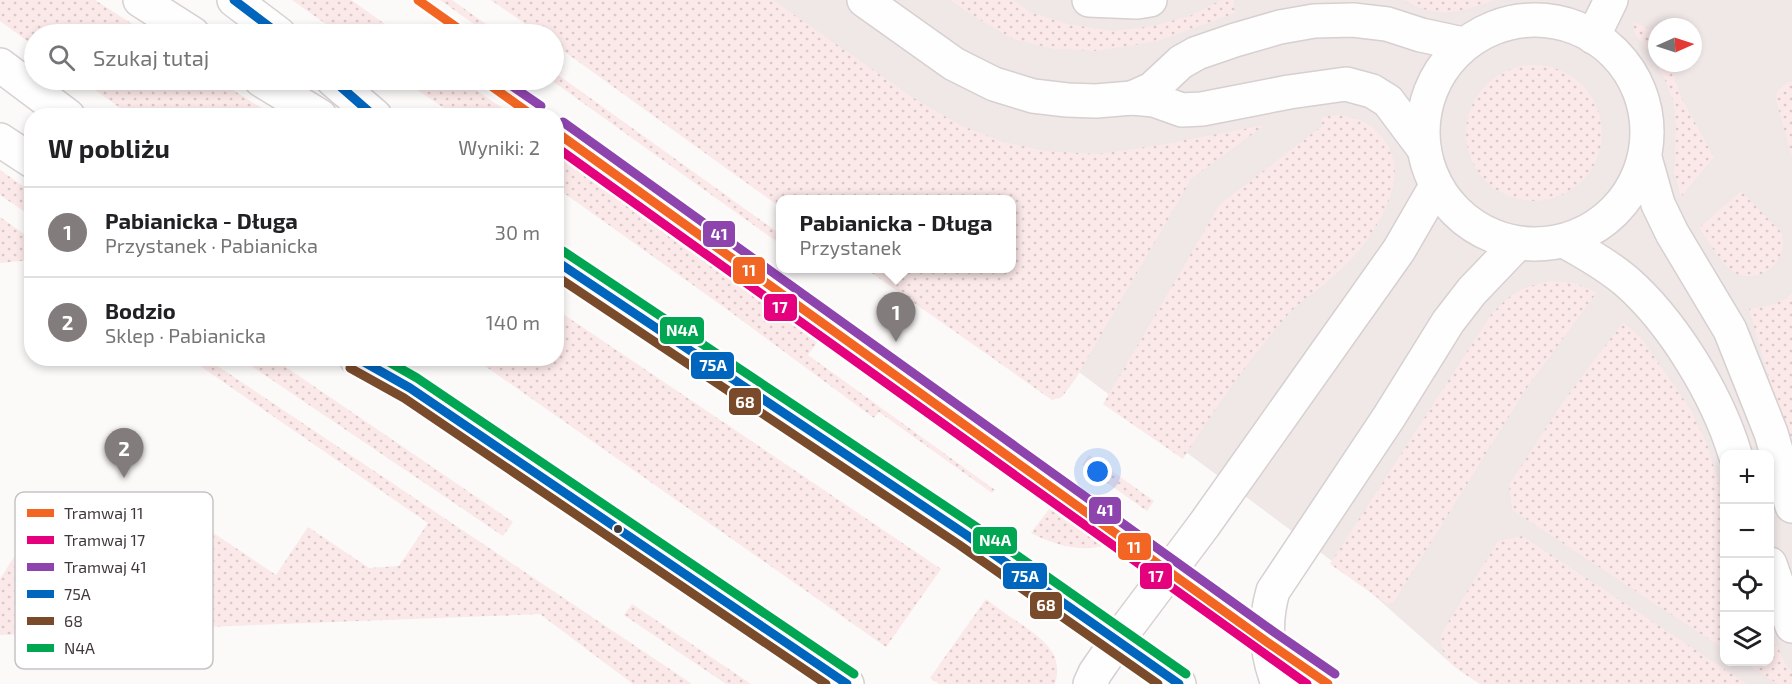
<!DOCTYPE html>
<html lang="pl">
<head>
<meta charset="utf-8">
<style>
	body { margin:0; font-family:"Exo 2",sans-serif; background:#f6f6f6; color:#202124 }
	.controls { position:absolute; right:18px; bottom:18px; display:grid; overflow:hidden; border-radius:12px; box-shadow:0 3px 9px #0003 }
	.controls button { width:54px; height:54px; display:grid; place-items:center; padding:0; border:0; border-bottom:2px solid #e0e0e0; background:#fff; color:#202124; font:30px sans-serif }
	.compass { position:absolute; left:1648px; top:18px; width:54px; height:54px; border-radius:50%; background:#fff; box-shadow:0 3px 9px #0003; rotate:87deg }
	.you { position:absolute; left:1098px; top:472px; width:21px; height:21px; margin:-15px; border:4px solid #fff; border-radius:50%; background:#1a73e8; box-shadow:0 0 0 9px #1a73e833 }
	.badge { display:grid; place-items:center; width:39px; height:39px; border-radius:50%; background:#837c7c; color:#fff; font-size:20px; font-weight:700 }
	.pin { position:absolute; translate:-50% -50px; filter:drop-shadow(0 2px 3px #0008) }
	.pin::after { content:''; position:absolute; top:32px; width:21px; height:18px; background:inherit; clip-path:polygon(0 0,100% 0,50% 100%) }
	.popup { position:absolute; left:776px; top:195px; width:240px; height:78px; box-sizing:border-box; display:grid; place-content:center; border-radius:12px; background:#fff; filter:drop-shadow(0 2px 4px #0005); font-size:20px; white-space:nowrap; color:#757577 }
	.popup b { font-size:22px; color:#202124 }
	.popup::after { content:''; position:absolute; left:50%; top:100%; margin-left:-12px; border:12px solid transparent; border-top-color:#fff }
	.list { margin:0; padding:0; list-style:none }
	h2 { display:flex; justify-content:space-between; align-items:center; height:78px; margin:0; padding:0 24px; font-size:26px }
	h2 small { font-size:20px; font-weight:400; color:#757577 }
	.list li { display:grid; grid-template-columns:39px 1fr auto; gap:18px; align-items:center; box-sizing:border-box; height:90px; padding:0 24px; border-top:2px solid #e0e0e0 }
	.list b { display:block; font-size:22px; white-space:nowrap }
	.list p { margin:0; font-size:20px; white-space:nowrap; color:#757577 }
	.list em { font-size:20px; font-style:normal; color:#757577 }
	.icon { flex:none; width:33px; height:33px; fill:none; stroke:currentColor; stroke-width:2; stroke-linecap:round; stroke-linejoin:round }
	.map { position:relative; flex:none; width:1792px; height:684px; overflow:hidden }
	.search { position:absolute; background:#fff; box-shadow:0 3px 9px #0003; left:24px; top:24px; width:540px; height:66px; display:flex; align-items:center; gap:15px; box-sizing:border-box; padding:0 21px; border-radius:33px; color:#757577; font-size:22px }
	.panel { position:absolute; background:#fff; box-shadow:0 3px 9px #0003; left:24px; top:108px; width:540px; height:258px; border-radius:24px }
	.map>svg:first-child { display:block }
	.built { fill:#f0e7e7; fill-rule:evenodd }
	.grass { fill:url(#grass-dots) }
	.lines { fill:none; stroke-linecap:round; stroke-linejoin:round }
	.minor-casing { stroke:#d7d0d0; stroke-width:36 }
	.major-casing { stroke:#d7d0d0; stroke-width:36 }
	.minor { stroke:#fffefe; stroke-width:33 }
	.major { stroke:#fffefe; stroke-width:33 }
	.bus-1-casing { stroke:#fff; stroke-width:14 }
	.bus-2-casing { stroke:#fff; stroke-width:14 }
	.bus-3-casing { stroke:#fff; stroke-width:14 }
	.bus-1 { stroke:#0065bd; stroke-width:9 }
	.bus-2 { stroke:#7a4b2a; stroke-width:9 }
	.bus-3 { stroke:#00a651; stroke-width:9 }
	.tram-1-casing { stroke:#fff; stroke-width:14 }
	.tram-2-casing { stroke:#fff; stroke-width:14 }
	.tram-3-casing { stroke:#fff; stroke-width:14 }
	.tram-1 { stroke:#f26522; stroke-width:9 }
	.tram-2 { stroke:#e5007d; stroke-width:9 }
	.tram-3 { stroke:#8e44ad; stroke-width:9 }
	.bus-dot { fill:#423838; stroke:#fff; stroke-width:2 }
	.key { fill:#fff; stroke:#c6c3c3; stroke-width:1.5 }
	.key-label { font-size:16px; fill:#423838 }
	.line-badge { stroke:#fff; stroke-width:2 }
	.badge-label { font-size:16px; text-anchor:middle; font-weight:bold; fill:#fff }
</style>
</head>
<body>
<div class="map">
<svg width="1792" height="684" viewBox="0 0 1792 684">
	<defs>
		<pattern id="grass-dots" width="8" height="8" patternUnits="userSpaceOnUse" patternTransform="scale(1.5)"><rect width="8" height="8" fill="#fbe8e8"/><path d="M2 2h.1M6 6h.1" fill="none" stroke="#d8c8c8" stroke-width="1.8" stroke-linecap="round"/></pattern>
	</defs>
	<rect width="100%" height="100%" fill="#fcf9f9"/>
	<path class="built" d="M582,0h1210v684h-311l-35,-25 -94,-83 -411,-307 71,-1v-68zM1657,27h36v36h-36zM1724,454h46v208h-46z"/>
	<g class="grass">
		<polygon points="0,0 95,0 148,34 34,34 34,46 0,21"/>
		<polygon points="292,0 351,0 399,34 340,34"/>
		<polygon points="440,0 452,0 500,34 488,34"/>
		<polygon points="491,0 773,0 912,97 958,124 1000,141 1045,151 1098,154 1159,145 1265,125 1192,178 1076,378 1062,397 1052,400 866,269 1012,268 1012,200 780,200 780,207 554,44 554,34 540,34"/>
		<polygon points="950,0 1013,0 1030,12 1068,24 1113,31 1153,26 1190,16 1221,0 1234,0 1235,13 1158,41 1098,51 1054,49 1013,39 975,17"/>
		<path d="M1404,0h93c-15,4 -32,11 -47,12 -15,2 -34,-4 -46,-12z"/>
		<polygon points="1633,22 1657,32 1657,63 1670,63 1682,99 1714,157 1681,197 1674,173 1676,130 1674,105 1666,82 1652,56 1635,34"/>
		<circle cx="1534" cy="133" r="68"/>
		<polygon points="554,72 780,234 780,244 551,80 554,80"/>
		<polygon points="81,80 217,80 273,115 130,115"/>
		<polygon points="403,80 462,80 512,115 454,115"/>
		<path d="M1788,82h4v75l-16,-57c0,-10 4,-13 12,-18z"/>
		<path d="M1339,115c24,4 39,11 50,33 10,20 6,38 -2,57 -16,36 -35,56 -65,81 -13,10 -27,20 -38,33 -36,42 -71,93 -101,140l-80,-55 117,-200 102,-78 -1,-9z"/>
		<polygon points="557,147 821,337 808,355 995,490 992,493 879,412 874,418 728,310 557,188"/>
		<polygon points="0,170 31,192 31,216 0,195"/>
		<path d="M1741,191l41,42c7,28 -21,52 -47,40 -13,-7 -27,-33 -36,-45z"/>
		<polygon points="0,217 31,239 31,260 0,263"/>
		<path d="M1551,281l23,2 23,9 -71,97 -132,213 -7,2 -57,-40 160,-248c22,-24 29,-28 61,-35z"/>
		<path d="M1792,293v166l-43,-150c16,-2 30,-4 43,-16z"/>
		<polygon points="557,310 941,569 886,647 475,359 556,358"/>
		<polygon points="1623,322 1642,339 1691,410 1707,444 1724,501 1724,649 1512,510 1509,485 1562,403"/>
		<polygon points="190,359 207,359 692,684 633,684 540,614 0,635 0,579 14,557 65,592 97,545 162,590 206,528 276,575 308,527 369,568 399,566 428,523"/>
		<polygon points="241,359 274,359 513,522 503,536"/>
		<polygon points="1089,455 1154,501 1147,511 1082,465"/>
		<path d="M1056,500l59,42c-29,12 -56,5 -84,-9z"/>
		<path d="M1523,536l224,148h-267c-21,-15 -41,-21 -39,-50l57,-93z"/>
		<path d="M986,599c11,9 23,17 35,25 22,16 43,29 34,60h-116l-9,-6z"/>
		<polygon points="632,604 751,684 726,684 624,615"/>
		<polygon points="1770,631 1785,663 1792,672 1792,684 1778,684 1744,662 1770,662"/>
	</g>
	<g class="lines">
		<defs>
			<g id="minor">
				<polyline points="864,0 954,64 994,84 1033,96 1067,100 1096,101 1132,98 1154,100 1182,110 1202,109 1289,92 1346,84 1372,91 1388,101 1424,149"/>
				<polyline points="1089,0 1137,2 1150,0"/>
				<circle cx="1535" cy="132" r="112"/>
				<polyline points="1593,37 1611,0"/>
				<polyline points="1132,98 1152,89 1181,62 1197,53 1235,40 1280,27 1314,21 1353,20 1387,24 1421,35 1463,44"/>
				<polyline points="1645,158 1658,204 1672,233 1730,330 1771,433 1792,506"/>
				<path d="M1564,241c22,12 43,24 62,40 47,41 91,114 109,173"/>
				<polyline points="1770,564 1792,626"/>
				<polyline points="1090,684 1095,673 1117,641 1204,525 1399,250 1436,186"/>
				<path d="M1278,684c-12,-31 -14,-62 -5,-93l116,-174 59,-95 24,-31 44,-46"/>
			</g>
			<g id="major">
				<polyline points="140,0 193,34"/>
				<polyline points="234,0 279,34"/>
				<polyline points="0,65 68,116"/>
				<polyline points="261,80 320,116"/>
				<polyline points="333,80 375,116"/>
				<polyline points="0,140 32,161"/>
				<polyline points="556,261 965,534 1179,684"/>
				<polyline points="356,358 410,388 847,684"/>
			</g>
		</defs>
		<use href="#minor" class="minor-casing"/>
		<use href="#major" class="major-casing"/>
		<use href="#minor" class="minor"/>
		<use href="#major" class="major"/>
		<defs>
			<g id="bus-1">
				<polyline points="234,0 279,34"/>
				<polyline points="333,80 374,116"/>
				<polyline points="556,261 965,534 1179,684"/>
				<polyline points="357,358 410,388 847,684"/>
			</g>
			<g id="bus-2">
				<polyline points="556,276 958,544 1158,684"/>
				<polyline points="350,368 404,398 826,684"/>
			</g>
			<g id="bus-3">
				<polyline points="563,251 972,524 1186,674"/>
				<polyline points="382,358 417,378 854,674"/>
			</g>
		</defs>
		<use href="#bus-1" class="bus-1-casing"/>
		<use href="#bus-2" class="bus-2-casing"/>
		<use href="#bus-3" class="bus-3-casing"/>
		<use href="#bus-1" class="bus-1"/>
		<use href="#bus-2" class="bus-2"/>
		<use href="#bus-3" class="bus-3"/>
		<defs>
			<g id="tram-1">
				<polyline points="418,0 466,34"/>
				<polyline points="483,80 533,116"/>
				<polyline points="556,132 1267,642 1328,684"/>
			</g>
			<polyline id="tram-2" points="556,147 1307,684"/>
			<g id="tram-3">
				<polyline points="503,80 541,106"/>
				<polyline points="563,122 1274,632 1335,674"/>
			</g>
		</defs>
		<use href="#tram-1" class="tram-1-casing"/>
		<use href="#tram-2" class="tram-2-casing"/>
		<use href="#tram-3" class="tram-3-casing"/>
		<use href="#tram-1" class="tram-1"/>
		<use href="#tram-2" class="tram-2"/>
		<use href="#tram-3" class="tram-3"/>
	</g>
	<circle class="bus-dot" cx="618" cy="529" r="5"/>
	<rect x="15" y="492" width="198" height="177" rx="9" class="key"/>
	<rect x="27" y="509" width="27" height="8" fill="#f26522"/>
	<rect x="27" y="536" width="27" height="8" fill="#e5007d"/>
	<rect x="27" y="563" width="27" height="8" fill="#8e44ad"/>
	<rect x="27" y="590" width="27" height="8" fill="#0065bd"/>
	<rect x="27" y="617" width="27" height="8" fill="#7a4b2a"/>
	<rect x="27" y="644" width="27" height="8" fill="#00a651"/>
	<g class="key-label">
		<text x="64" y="519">Tramwaj 11</text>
		<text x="64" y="546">Tramwaj 17</text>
		<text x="64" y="573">Tramwaj 41</text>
		<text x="64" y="600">75A</text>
		<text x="64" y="627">68</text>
		<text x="64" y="654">N4A</text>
	</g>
	<g class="line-badge">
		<rect x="702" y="220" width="34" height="28" rx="6" fill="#8e44ad"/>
		<rect x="732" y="256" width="34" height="29" rx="6" fill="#f26522"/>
		<rect x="763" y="293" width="35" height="29" rx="6" fill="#e5007d"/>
		<rect x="659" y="316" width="46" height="29" rx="6" fill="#00a651"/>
		<rect x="690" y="351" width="45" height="29" rx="6" fill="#0065bd"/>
		<rect x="728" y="387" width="34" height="29" rx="6" fill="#7a4b2a"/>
		<rect x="1088" y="496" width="34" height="29" rx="6" fill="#8e44ad"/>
		<rect x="972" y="526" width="46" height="29" rx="6" fill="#00a651"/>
		<rect x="1117" y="532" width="35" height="29" rx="6" fill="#f26522"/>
		<rect x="1139" y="562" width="34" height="28" rx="6" fill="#e5007d"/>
		<rect x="1002" y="562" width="46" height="28" rx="6" fill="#0065bd"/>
		<rect x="1029" y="591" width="34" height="29" rx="6" fill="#7a4b2a"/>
	</g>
	<g class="badge-label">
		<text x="719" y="240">41</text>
		<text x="749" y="276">11</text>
		<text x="780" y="313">17</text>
		<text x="682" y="336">N4A</text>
		<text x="713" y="371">75A</text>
		<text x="745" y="408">68</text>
		<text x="1105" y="516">41</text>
		<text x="995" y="546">N4A</text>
		<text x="1134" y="553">11</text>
		<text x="1156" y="582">17</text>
		<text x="1025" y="582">75A</text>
		<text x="1046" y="611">68</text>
	</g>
</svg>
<div class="controls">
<button>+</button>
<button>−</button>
<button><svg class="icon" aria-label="locate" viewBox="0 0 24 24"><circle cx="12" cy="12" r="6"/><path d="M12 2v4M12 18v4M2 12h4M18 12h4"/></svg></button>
<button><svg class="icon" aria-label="layers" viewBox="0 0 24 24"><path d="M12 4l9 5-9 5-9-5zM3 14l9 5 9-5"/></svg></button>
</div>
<svg class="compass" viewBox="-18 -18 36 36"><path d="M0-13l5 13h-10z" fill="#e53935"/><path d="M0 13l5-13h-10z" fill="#757577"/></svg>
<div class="you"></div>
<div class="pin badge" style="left:896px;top:342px">1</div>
<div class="popup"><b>Pabianicka - Długa</b>Przystanek</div>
<div class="pin badge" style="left:124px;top:478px">2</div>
<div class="search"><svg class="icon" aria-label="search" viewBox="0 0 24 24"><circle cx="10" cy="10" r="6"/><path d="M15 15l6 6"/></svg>Szukaj tutaj</div>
<section class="panel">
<h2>W pobliżu<small>Wyniki: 2</small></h2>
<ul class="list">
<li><span class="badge">1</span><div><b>Pabianicka - Długa</b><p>Przystanek · Pabianicka</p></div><em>30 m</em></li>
<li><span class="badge">2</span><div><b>Bodzio</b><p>Sklep · Pabianicka</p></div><em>140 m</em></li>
</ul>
</section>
</div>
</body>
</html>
